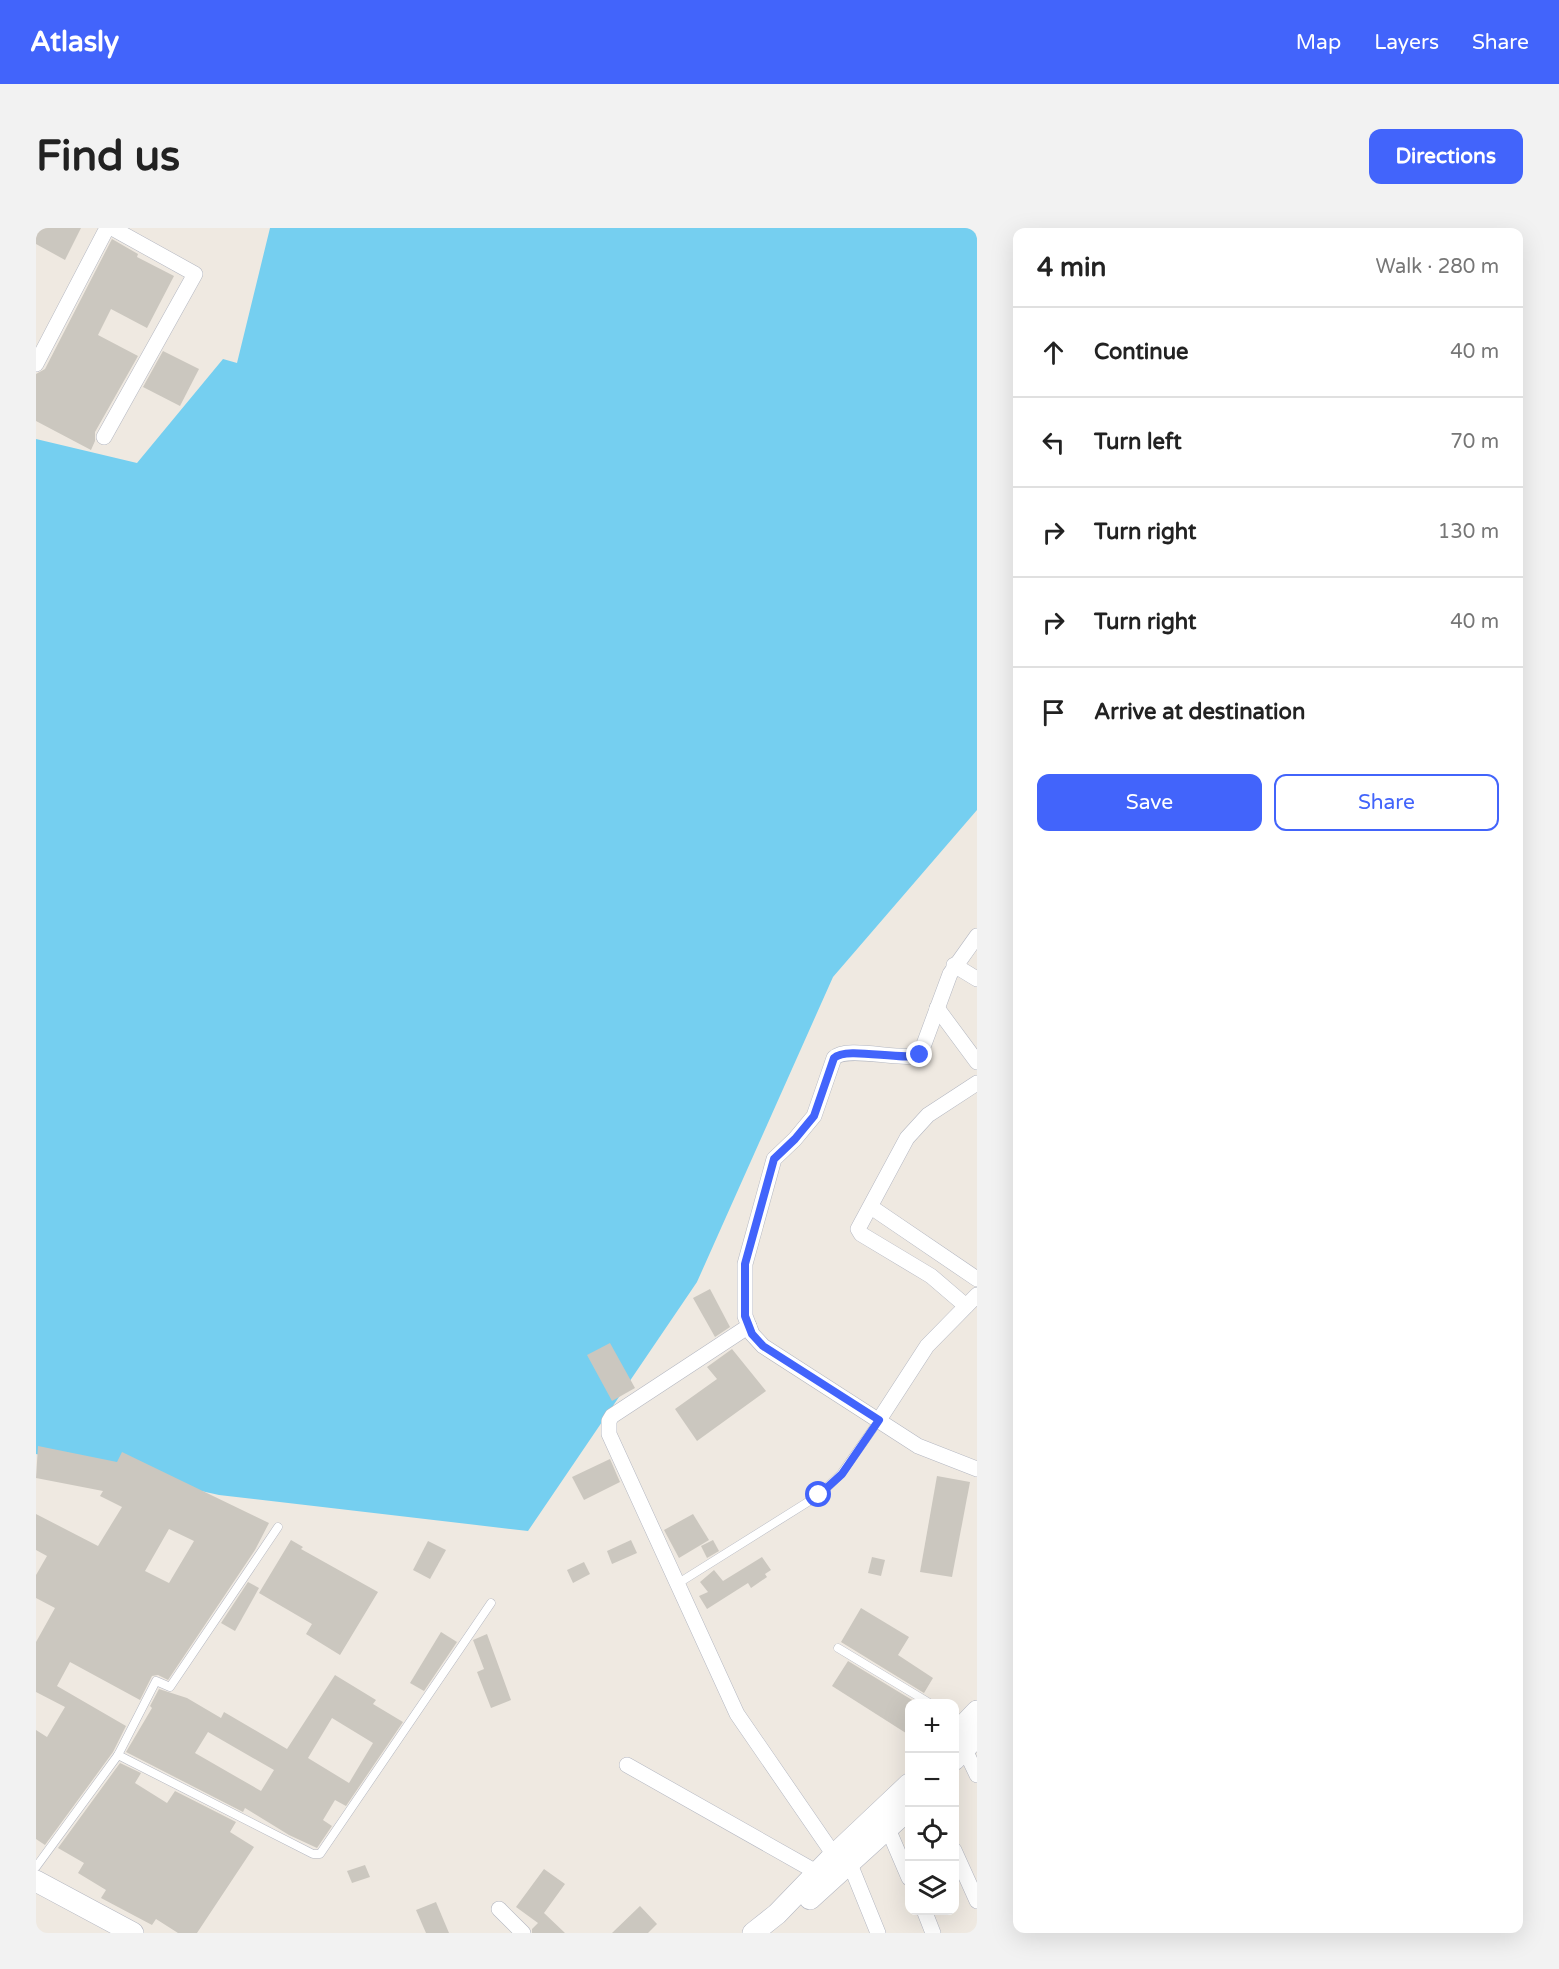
<!DOCTYPE html>
<html lang="en">
<head>
<meta charset="utf-8">
<style>
	body { margin:0; font-family:"Varela Round",sans-serif; background:#f2f2f2; color:#222 }
	.controls { position:absolute; right:18px; bottom:18px; display:grid; overflow:hidden; border-radius:12px; box-shadow:0 6px 24px #0002 }
	.controls button { width:54px; height:54px; display:grid; place-items:center; padding:0; border:0; border-bottom:2px solid #e0e0e0; background:#fff; color:#222; font:30px sans-serif }
	.stop { position:absolute; width:18px; height:18px; margin:-14px; border:4px solid #4264fb; border-radius:50%; background:#fff }
	.stop.end { background:#4264fb; border-color:#fff; box-shadow:0 2px 6px #0008 }
	.list { margin:0; padding:0; list-style:none }
	h2 { display:flex; justify-content:space-between; align-items:center; height:78px; margin:0; padding:0 24px; font-size:26px }
	h2 small { font-size:20px; font-weight:400; color:#767676 }
	.list li { display:grid; grid-template-columns:39px 1fr auto; gap:18px; align-items:center; box-sizing:border-box; height:90px; padding:0 24px; border-top:2px solid #e0e0e0 }
	.list b { display:block; font-size:22px; white-space:nowrap }
	.list em { font-size:20px; font-style:normal; color:#767676 }
	.actions { display:flex; gap:12px; padding:18px 24px }
	.actions a { flex:1; padding:14px 0; border:2px solid #4264fb; border-radius:12px; text-align:center; font-size:21px; color:#4264fb }
	.actions .main { background:#4264fb; color:#fff }
	.icon { flex:none; width:33px; height:33px; fill:none; stroke:currentColor; stroke-width:2; stroke-linecap:round; stroke-linejoin:round }
	.map { position:relative; flex:none; width:941px; height:1705px; overflow:hidden; border-radius:12px }
	header { display:flex; align-items:center; gap:36px; box-sizing:border-box; height:84px; padding:0 30px; background:#4264fb; color:#fff }
	header strong { font-size:28px }
	nav { display:flex; gap:33px; margin-inline-start:auto; font-size:21px }
	.intro { display:flex; align-items:center; justify-content:space-between; box-sizing:border-box; height:144px; padding:0 36px }
	h1 { margin:0; font-size:42px }
	.button { padding:15px 27px; border-radius:12px; background:#4264fb; color:#fff; font-size:21px; font-weight:700 }
	main { display:flex; gap:36px; padding:0 36px }
	aside { flex:1; background:#fff; border-radius:12px; box-shadow:0 6px 24px #0002 }
	.map>svg:first-child { display:block }
	.water { fill:#75cff0 }
	.building { fill:#cbc7bf; fill-rule:evenodd }
	.lines { fill:none; stroke-linecap:round; stroke-linejoin:round }
	.lane-casing { stroke:#b4b7c1; stroke-width:9 }
	.street-casing { stroke:#b4b7c1; stroke-width:16 }
	.secondary-casing { stroke:#b4b7c1; stroke-width:22 }
	.lane { stroke:#fff; stroke-width:8 }
	.street { stroke:#fff; stroke-width:15 }
	.secondary { stroke:#fff; stroke-width:21 }
	.route { stroke:#4264fb; stroke-width:8 }
</style>
</head>
<body>
<header>
<strong>Atlasly</strong>
<nav><a>Map</a><a>Layers</a><a>Share</a></nav>
</header>
<div class="intro"><h1>Find us</h1><a class="button">Directions</a></div>
<main>
<div class="map">
<svg width="941" height="1705" viewBox="0 0 941 1705">
	<rect width="100%" height="100%" fill="#efe9e1"/>
	<polygon class="water" points="234,0 941,0 941,582 797,749 661,1054 492,1303 183,1267 0,1226 0,211 101,235 187,131 201,135"/>
	<g class="building">
		<polygon points="0,0 45,0 29,32 0,16"/>
		<polygon points="76,11 102,26 101,29 138,48 111,100 75,81 62,107 102,128 59,204 59,213 55,222 0,193 0,146 9,141"/>
		<polygon points="127,123 163,141 144,178 107,159"/>
		<polygon points="674,1061 694,1099 679,1109 657,1070"/>
		<polygon points="574,1115 599,1160 576,1173 551,1127"/>
		<polygon points="696,1121 730,1163 661,1213 639,1181 681,1151 671,1139"/>
		<path d="M2,1218l79,16 5,-10 147,71 -14,27 -87,130 -10,-5 -6,1 -12,24 -70,-38 -13,24 69,40 -13,26 -68,93 -9,-6v-109l11,7 18,-30 -29,-15v-50l19,-34 -19,-10v-23l11,-19 -11,-6v-36l62,32 24,-39 -22,-11 3,-5 -67,-13zM133,1301l25,12 -25,42 -24,-12z"/>
		<polygon points="574,1231 584,1254 548,1272 536,1249"/>
		<polygon points="901,1248 934,1254 916,1349 884,1344"/>
		<polygon points="657,1286 673,1312 643,1330 628,1302"/>
		<polygon points="255,1312 267,1319 265,1321 342,1364 304,1427 270,1406 276,1396 223,1365"/>
		<polygon points="595,1312 601,1325 576,1336 571,1323"/>
		<polygon points="677,1312 683,1323 671,1330 665,1318"/>
		<polygon points="392,1313 410,1322 394,1351 377,1342"/>
		<polygon points="726,1329 735,1342 729,1346 731,1349 715,1360 712,1355 671,1381 663,1368 672,1364 664,1354 678,1342 687,1353"/>
		<polygon points="836,1329 849,1332 845,1348 832,1345"/>
		<polygon points="548,1334 554,1346 537,1355 531,1342"/>
		<polygon points="212,1354 223,1360 199,1403 185,1395"/>
		<polygon points="825,1380 873,1409 862,1427 897,1450 888,1465 805,1414"/>
		<polygon points="405,1404 421,1414 388,1463 374,1455"/>
		<polygon points="451,1406 475,1472 455,1480 441,1444 448,1441 437,1412"/>
		<polygon points="812,1433 881,1475 873,1476 873,1507 796,1458"/>
		<path d="M299,1447l41,25 -3,4 30,18 -57,84 -11,-6 -12,20 9,6 -15,22 -28,-13 -44,-27 -2,4 -117,-60 26,-44 -2,-2 9,-17 28,9 34,20 3,-6 63,37zM296,1490l41,25 -24,40 -41,-25zM172,1504l66,38 -13,21 -66,-38z"/>
		<polygon points="84,1535 105,1545 99,1555 131,1575 139,1563 200,1594 194,1604 218,1619 161,1705 142,1705 120,1691 116,1697 65,1670 70,1662 42,1645 48,1635 22,1620"/>
		<polygon points="329,1637 334,1649 316,1655 311,1643"/>
		<polygon points="508,1641 529,1656 508,1685 529,1705 496,1705 496,1701 502,1695 480,1679"/>
		<polygon points="400,1674 413,1705 390,1705 380,1682"/>
		<polygon points="604,1678 621,1696 612,1705 576,1705"/>
	</g>
	<g class="lines">
		<defs>
			<g id="lane">
				<polyline points="641,1356 783,1267 805,1246 843,1192"/>
				<polyline points="802,1420 895,1476"/>
				<polyline points="82,1527 277,1626 284,1626 455,1375"/>
				<polyline points="0,1639 82,1527 120,1453 134,1459 242,1299"/>
			</g>
			<g id="street">
				<polyline points="0,136 71,0"/>
				<polyline points="68,209 159,46 76,0"/>
				<path d="M941,708l-27,38 -30,81c-21,6 -73,-10 -86,3l-20,58 -19,23 -21,20 -29,105v52l7,18 11,12 155,100 59,23"/>
				<polyline points="918,737 941,751"/>
				<polyline points="901,780 941,834"/>
				<polyline points="835,979 941,1051"/>
				<polyline points="930,1078 895,1048 825,1006 822,1001 871,910 892,887 941,855"/>
				<polyline points="713,1098 576,1188 573,1193 573,1206 701,1486 798,1627"/>
				<polyline points="843,1192 891,1118 941,1067"/>
				<polyline points="929,1522 941,1547"/>
				<polyline points="591,1537 782,1645"/>
				<polyline points="852,1601 873,1650"/>
				<polyline points="918,1622 941,1673"/>
				<polyline points="814,1636 842,1705"/>
				<polyline points="463,1681 487,1705"/>
				<polyline points="888,1682 897,1705"/>
			</g>
			<g id="secondary">
				<polyline points="918,1507 941,1483"/>
				<polyline points="918,1532 941,1508"/>
				<polyline points="0,1653 97,1705"/>
				<polyline points="774,1671 873,1581"/>
				<polyline points="717,1705 741,1686 798,1627 873,1556"/>
			</g>
		</defs>
		<use href="#lane" class="lane-casing"/>
		<use href="#street" class="street-casing"/>
		<use href="#secondary" class="secondary-casing"/>
		<use href="#lane" class="lane"/>
		<use href="#street" class="street"/>
		<use href="#secondary" class="secondary"/>
	</g>
	<g class="lines">
		<path class="route" d="M783,1267l23,-21 37,-54 -116,-74 -11,-12 -7,-18v-52l29,-105 21,-20 19,-23 20,-58c12,-12 66,3 86,-3"/>
	</g>
</svg>
<div class="controls">
<button>+</button>
<button>−</button>
<button><svg class="icon" aria-label="locate" viewBox="0 0 24 24"><circle cx="12" cy="12" r="6"/><path d="M12 2v4M12 18v4M2 12h4M18 12h4"/></svg></button>
<button><svg class="icon" aria-label="layers" viewBox="0 0 24 24"><path d="M12 4l9 5-9 5-9-5zM3 14l9 5 9-5"/></svg></button>
</div>
<div class="stop" style="left:783px;top:1267px"></div>
<div class="stop end" style="left:884px;top:827px"></div>
</div>
<aside>
<h2>4 min<small>Walk · 280 m</small></h2>
<ul class="list">
<li><svg class="icon" aria-label="ahead" viewBox="0 0 24 24"><path d="M12 20V5M6 11l6-6 6 6"/></svg><div><b>Continue</b></div><em>40 m</em></li>
<li><svg class="icon" aria-label="left" viewBox="0 0 24 24"><path d="M17 20v-9H6M10 6l-5 5 5 5"/></svg><div><b>Turn left</b></div><em>70 m</em></li>
<li><svg class="icon" aria-label="right" viewBox="0 0 24 24"><path d="M7 20v-9h11M14 6l5 5-5 5"/></svg><div><b>Turn right</b></div><em>130 m</em></li>
<li><svg class="icon" aria-label="right" viewBox="0 0 24 24"><path d="M7 20v-9h11M14 6l5 5-5 5"/></svg><div><b>Turn right</b></div><em>40 m</em></li>
<li><svg class="icon" aria-label="arrive" viewBox="0 0 24 24"><path d="M6 21V4h12l-3 4 3 4H6"/></svg><div><b>Arrive at destination</b></div></li>
</ul>
<div class="actions"><a class="main">Save</a><a>Share</a></div>
</aside>
</main>
</body>
</html>
